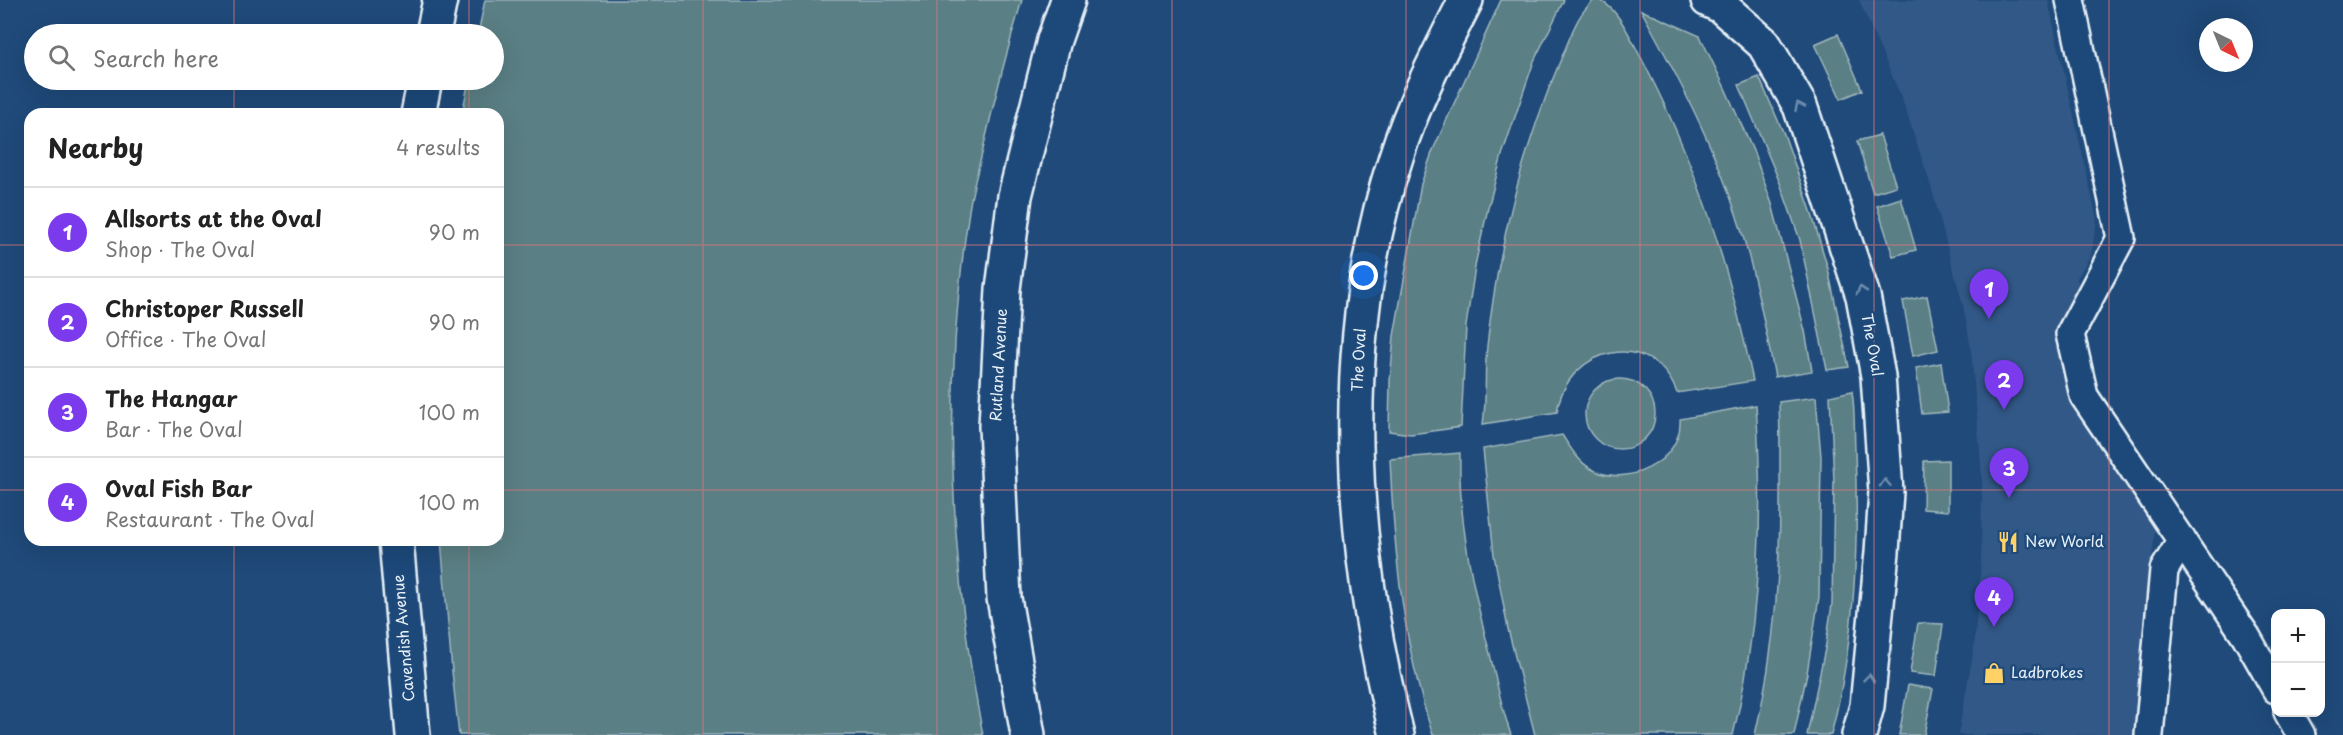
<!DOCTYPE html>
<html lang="en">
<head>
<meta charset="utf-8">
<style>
	body { margin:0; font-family:"Playpen Sans",sans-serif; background:#f6f6f6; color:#222 }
	.controls { position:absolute; right:18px; bottom:18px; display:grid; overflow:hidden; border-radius:12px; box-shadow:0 6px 24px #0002 }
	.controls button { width:54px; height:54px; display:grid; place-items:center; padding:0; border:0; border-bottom:2px solid #e0e0e0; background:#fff; color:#222; font:30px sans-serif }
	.compass { position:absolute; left:2199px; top:18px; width:54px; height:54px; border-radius:50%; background:#fff; box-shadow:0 6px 24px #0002; rotate:137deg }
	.you { position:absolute; left:1364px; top:276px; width:21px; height:21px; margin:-15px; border:4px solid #fff; border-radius:50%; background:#1a73e8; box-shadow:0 0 0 9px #1a73e833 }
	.badge { display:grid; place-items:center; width:39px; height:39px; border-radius:50%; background:#7c3aed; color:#fff; font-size:20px; font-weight:700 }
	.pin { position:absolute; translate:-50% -50px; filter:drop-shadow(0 2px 3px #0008) }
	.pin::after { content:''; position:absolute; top:32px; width:21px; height:18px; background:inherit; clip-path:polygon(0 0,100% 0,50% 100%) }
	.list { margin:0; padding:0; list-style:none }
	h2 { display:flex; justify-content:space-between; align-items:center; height:78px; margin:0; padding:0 24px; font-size:26px }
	h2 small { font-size:20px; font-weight:400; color:#767676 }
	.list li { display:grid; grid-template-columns:39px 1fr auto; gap:18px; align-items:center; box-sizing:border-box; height:90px; padding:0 24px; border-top:2px solid #e0e0e0 }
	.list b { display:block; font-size:22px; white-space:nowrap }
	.list p { margin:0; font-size:20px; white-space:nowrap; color:#767676 }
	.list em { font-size:20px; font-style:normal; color:#767676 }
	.icon { flex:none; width:33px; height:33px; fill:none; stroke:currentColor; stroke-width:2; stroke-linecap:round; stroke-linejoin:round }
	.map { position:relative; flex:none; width:2343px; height:735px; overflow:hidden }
	.search { position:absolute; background:#fff; box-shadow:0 6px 24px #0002; left:24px; top:24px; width:480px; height:66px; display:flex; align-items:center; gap:15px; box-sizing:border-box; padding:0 21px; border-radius:33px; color:#767676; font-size:22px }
	.panel { position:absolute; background:#fff; box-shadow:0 6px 24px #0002; left:24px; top:108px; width:480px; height:438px; border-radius:18px }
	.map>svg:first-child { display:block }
	.built { fill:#325887 }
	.green { fill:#5a7f84; stroke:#a1b8be; stroke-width:1.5 }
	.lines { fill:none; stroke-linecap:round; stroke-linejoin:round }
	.service-casing { stroke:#e8f1f8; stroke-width:32 }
	.minor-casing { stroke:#e8f1f8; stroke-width:38 }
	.tertiary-casing { stroke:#e8f1f8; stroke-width:38 }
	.service { stroke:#1f4a7a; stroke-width:27 }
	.minor { stroke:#1f4a7a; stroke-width:33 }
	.tertiary { stroke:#1f4a7a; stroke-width:33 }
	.oneway { stroke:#6f8dac }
	.grid { fill:none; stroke:#dd787b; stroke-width:1.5; stroke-opacity:0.55 }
	.labels { text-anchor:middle; stroke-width:5; stroke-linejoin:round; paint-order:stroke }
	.street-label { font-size:15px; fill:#e8f1f8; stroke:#1f4a7a }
	.poi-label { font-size:15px; fill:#e8f1f8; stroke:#1f4a7a; text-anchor:start }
</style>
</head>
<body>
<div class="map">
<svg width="2343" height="735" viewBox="0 0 2343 735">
	<rect width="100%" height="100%" fill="#1f4a7a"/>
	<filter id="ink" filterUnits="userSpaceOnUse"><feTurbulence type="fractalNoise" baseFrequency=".0167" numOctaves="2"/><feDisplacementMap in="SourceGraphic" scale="12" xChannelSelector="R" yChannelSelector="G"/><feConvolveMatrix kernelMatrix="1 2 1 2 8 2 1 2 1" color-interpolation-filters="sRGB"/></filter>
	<g filter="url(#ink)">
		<polygon class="built" points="1859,0 2048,0 2097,220 2091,255 2077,278 2080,292 2058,332 2156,519 2134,735 1958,735 1974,648 1981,560 1982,476 1971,349 1963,305 1930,183 1902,99"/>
		<g class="green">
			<path d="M485,0h537c-14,47 -26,93 -37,141 -5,23 -13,47 -16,70 -27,173 -20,353 14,524h-524l-7,-64 -11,-131h57v-426h-36l7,-34h25v-46h-16z"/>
			<polygon points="1501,0 1564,0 1534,61 1502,155 1488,208 1476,261 1466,326 1461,427 1411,434 1389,431 1390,381 1394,336 1421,184 1433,150"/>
			<path d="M1595,0c18,0 35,36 42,50 57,106 92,214 116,331l-76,12c-24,-65 -110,-48 -120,19l-74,12c4,-26 1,-52 4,-78 11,-99 35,-196 74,-287 9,-20 16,-47 34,-59z"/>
			<path d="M1641,10l59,26 25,52 29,65 18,51 33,127 7,40 -37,6c-9,-45 -17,-90 -30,-134 -23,-82 -63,-159 -104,-233z"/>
			<polygon points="1838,34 1862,90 1841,99 1815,44"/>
			<polygon points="1759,77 1784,134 1810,208 1828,269 1849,367 1827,370 1800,240 1780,183 1739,85"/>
			<polygon points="1880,135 1896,186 1873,193 1857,141"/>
			<polygon points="1901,198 1916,250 1893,256 1877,206"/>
			<polygon points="1927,296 1938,350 1913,356 1903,301"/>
			<polygon points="1941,363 1948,412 1922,414 1916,368"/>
			<circle cx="1620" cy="414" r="35"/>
			<path d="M1852,391c3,19 2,39 3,59 4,96 0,191 -24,285h-24l19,-91 6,-40 2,-123 -4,-85z"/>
			<path d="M1816,397l5,60 -2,140 -12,76 -13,62h-39c21,-87 26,-175 25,-264 0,-23 0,-46 -1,-69z"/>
			<path d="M1756,405c8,111 4,221 -23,330h-198l-27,-106 -14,-74 -11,-106 79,-14c8,12 16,26 28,33 34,22 93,-6 90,-49z"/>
			<path d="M1460,453c-2,68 13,136 30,201 6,27 12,55 21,81h-78c-30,-89 -39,-183 -43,-276z"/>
			<polygon points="1948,460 1948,511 1923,509 1924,461"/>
			<polygon points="1918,623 1943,624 1936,676 1910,673"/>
			<polygon points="1908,685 1933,689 1924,735 1899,735"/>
		</g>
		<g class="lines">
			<defs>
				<g id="service">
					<polyline points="2070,0 2121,238 2070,334 2084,396 2246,636 2276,689"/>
					<polyline points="2288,712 2301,735"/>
					<polyline points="2149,735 2164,570 2182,540"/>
				</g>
				<g id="minor">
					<polyline points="1708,0 1721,6 1764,44 1800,106 1863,296 1878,376 1886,492 1882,552 1867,706 1859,735"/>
					<polyline points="433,34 440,0"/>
					<polyline points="418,114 425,80"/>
					<polyline points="396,540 413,735"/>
					<polyline points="1028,735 1004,598 996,426 1003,289 1015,196 1054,40 1068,0"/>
				</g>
				<path id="tertiary" d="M1397,735c-47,-187 -62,-392 -1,-578 17,-54 44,-106 70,-157"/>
			</defs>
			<use href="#service" class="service-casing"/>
			<use href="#minor" class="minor-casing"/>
			<use href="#tertiary" class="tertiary-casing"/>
			<use href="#service" class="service"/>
			<use href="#minor" class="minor"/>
			<use href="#tertiary" class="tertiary"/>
		</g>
		<defs><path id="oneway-chevron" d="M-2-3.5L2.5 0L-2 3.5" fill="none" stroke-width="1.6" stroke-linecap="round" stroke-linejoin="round" transform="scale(1.5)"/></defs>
		<g class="oneway">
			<use href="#oneway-chevron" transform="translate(1799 106) rotate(-115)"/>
			<use href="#oneway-chevron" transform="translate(1861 290) rotate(-107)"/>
			<use href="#oneway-chevron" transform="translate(1885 483) rotate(-93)"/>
			<use href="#oneway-chevron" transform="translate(1869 678) rotate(-84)"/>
		</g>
	</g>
	<path class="grid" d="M234,0v34M469,0v34M703,0v735M937,0v735M1172,0v735M1406,0v735M1640,0v735M1874,0v735M2109,0v735M234,80v34M469,80v34M0,245h30M498,245h1845M0,490h30M498,490h1845M234,540v195M469,540v195"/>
	<defs>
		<symbol id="restaurant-bare" viewBox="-9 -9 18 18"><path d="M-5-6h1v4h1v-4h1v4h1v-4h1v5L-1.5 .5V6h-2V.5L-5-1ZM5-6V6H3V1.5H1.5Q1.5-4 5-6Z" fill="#ffd166" stroke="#1f4a7a" stroke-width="2.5" paint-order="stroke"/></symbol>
		<symbol id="shop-bare" viewBox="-9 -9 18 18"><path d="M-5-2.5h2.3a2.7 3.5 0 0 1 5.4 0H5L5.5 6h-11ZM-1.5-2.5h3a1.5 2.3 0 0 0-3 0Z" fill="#ffd166" stroke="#1f4a7a" stroke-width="2.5" paint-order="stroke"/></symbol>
	</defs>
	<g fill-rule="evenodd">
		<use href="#restaurant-bare" x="1993" y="527" width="30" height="30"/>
		<use href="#shop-bare" x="1979" y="658" width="30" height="30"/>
	</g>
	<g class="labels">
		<g class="street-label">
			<text transform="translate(1872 345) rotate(80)" y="5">The Oval</text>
			<text transform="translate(1359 360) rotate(-87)" y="5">The Oval</text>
			<text transform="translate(999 365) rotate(-87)" y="5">Rutland Avenue</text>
			<text transform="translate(404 638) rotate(-95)" y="5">Cavendish Avenue</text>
		</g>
		<g class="poi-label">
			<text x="2025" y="547">New World</text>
			<text x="2011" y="678">Ladbrokes</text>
		</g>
	</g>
</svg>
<div class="controls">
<button>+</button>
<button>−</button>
</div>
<svg class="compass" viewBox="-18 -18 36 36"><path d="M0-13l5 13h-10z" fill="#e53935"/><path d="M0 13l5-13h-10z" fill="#767676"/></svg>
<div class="you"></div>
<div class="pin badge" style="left:1989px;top:319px">1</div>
<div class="pin badge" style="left:2004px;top:410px">2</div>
<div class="pin badge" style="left:2009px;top:498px">3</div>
<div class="pin badge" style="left:1994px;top:627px">4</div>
<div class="search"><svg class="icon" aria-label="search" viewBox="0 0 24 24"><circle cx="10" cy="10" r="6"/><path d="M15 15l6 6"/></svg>Search here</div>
<section class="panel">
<h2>Nearby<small>4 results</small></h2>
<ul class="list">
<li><span class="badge">1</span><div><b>Allsorts at the Oval</b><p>Shop · The Oval</p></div><em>90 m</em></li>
<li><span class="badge">2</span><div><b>Christoper Russell</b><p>Office · The Oval</p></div><em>90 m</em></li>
<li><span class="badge">3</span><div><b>The Hangar</b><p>Bar · The Oval</p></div><em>100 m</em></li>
<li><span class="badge">4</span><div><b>Oval Fish Bar</b><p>Restaurant · The Oval</p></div><em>100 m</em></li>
</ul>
</section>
</div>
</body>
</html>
